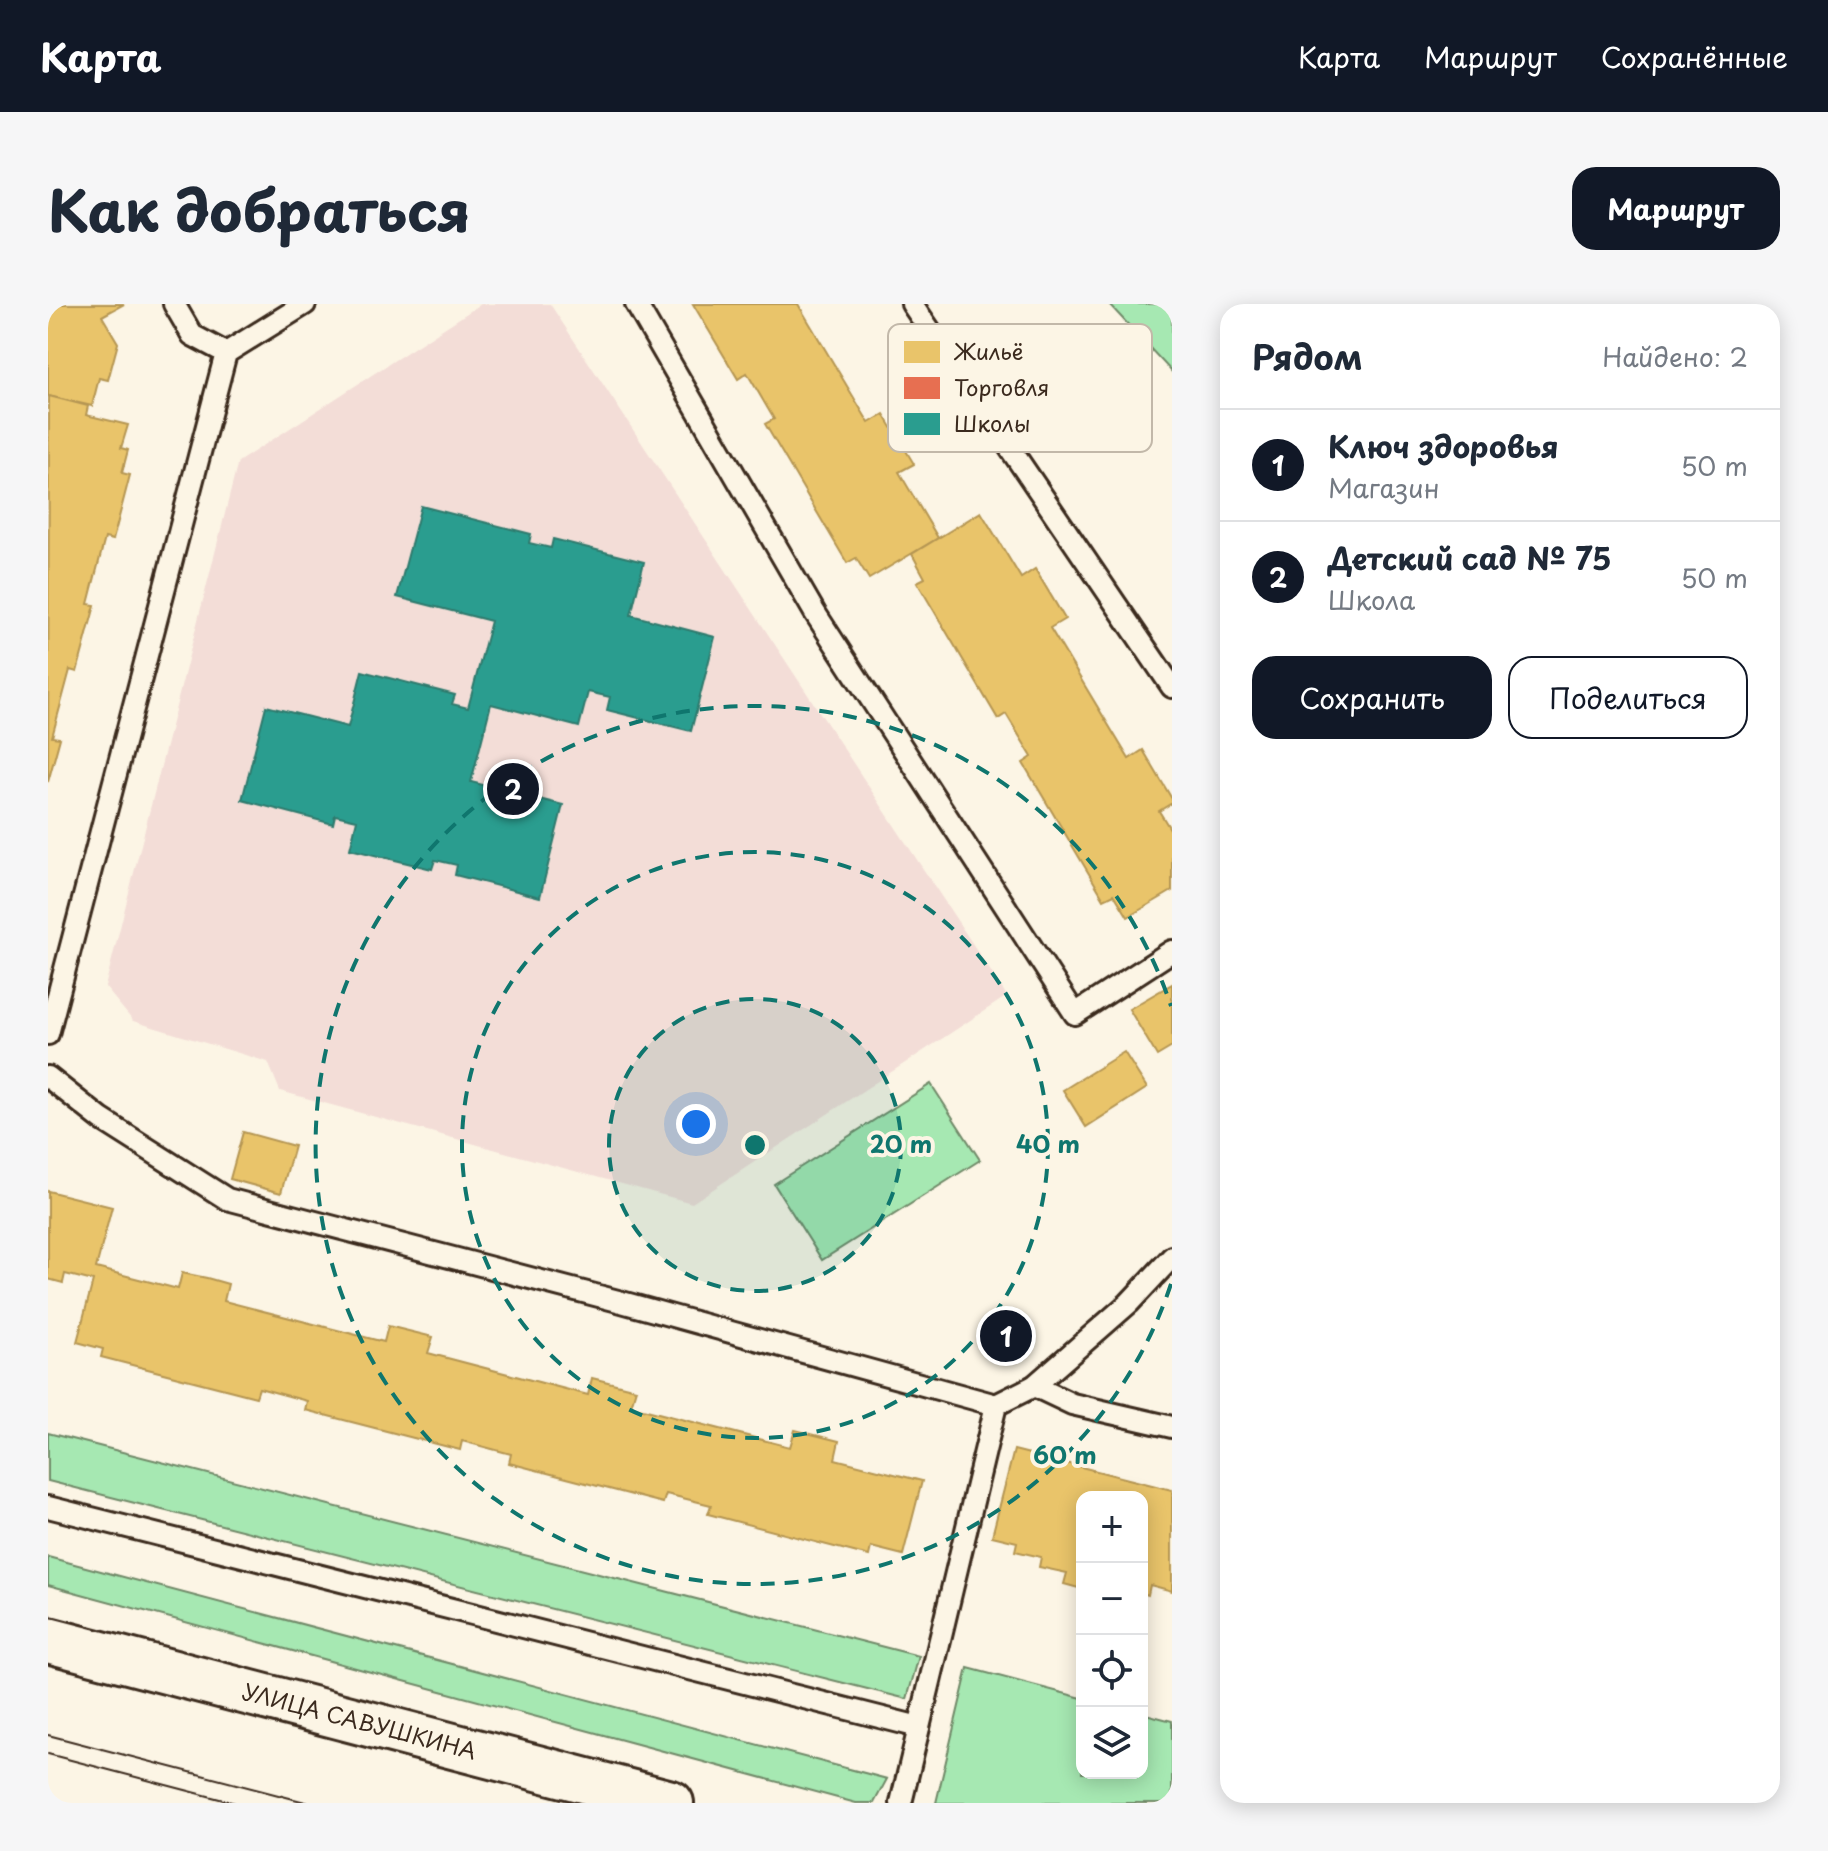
<!DOCTYPE html>
<html lang="ru">
<head>
<meta charset="utf-8">
<style>
	body { margin:0; font-family:"Playpen Sans",sans-serif; background:#f6f6f7; color:#1f2937 }
	.controls { position:absolute; right:24px; bottom:24px; display:grid; overflow:hidden; border-radius:16px; box-shadow:0 4px 20px #0003 }
	.controls button { width:72px; height:72px; display:grid; place-items:center; padding:0; border:0; border-bottom:2px solid #e0e1e3; background:#fff; color:#1f2937; font:40px sans-serif }
	.you { position:absolute; left:648px; top:820px; width:28px; height:28px; margin:-20px; border:6px solid #fff; border-radius:50%; background:#1a73e8; box-shadow:0 0 0 12px #1a73e833 }
	.badge { display:grid; place-items:center; width:52px; height:52px; border-radius:50%; background:#111827; color:#fff; font-size:26px; font-weight:700 }
	.pin { position:absolute; translate:-50% -50%; border:4px solid #fff; box-shadow:0 2px 8px #0006 }
	.list { margin:0; padding:0; list-style:none }
	h2 { display:flex; justify-content:space-between; align-items:center; height:104px; margin:0; padding:0 32px; font-size:34px }
	h2 small { font-size:26px; font-weight:400; color:#747a83 }
	.list li { display:grid; grid-template-columns:52px 1fr auto; gap:24px; align-items:center; box-sizing:border-box; height:112px; padding:0 32px; border-top:2px solid #e0e1e3 }
	.list b { display:block; font-size:30px; white-space:nowrap }
	.list p { margin:0; font-size:26px; white-space:nowrap; color:#747a83 }
	.list em { font-size:26px; font-style:normal; color:#747a83 }
	.actions { display:flex; gap:16px; padding:24px 32px }
	.actions a { flex:1; padding:18px 0; border:2px solid #111827; border-radius:24px; text-align:center; font-size:28px; color:#111827 }
	.actions .main { background:#111827; color:#fff }
	.icon { flex:none; width:44px; height:44px; fill:none; stroke:currentColor; stroke-width:2; stroke-linecap:round; stroke-linejoin:round }
	.map { position:relative; flex:none; width:1124px; height:1499px; overflow:hidden; border-radius:24px }
	header { display:flex; align-items:center; gap:48px; box-sizing:border-box; height:112px; padding:0 40px; background:#111827; color:#fff }
	header strong { font-size:38px }
	nav { display:flex; gap:44px; margin-inline-start:auto; font-size:28px }
	.intro { display:flex; align-items:center; justify-content:space-between; box-sizing:border-box; height:192px; padding:0 48px }
	h1 { margin:0; font-size:56px }
	.button { padding:20px 36px; border-radius:24px; background:#111827; color:#fff; font-size:28px; font-weight:700 }
	main { display:flex; gap:48px; padding:0 48px }
	aside { flex:1; background:#fff; border-radius:24px; box-shadow:0 4px 20px #0003 }
	.map>svg:first-child { display:block }
	.built { fill:#f3ddd7 }
	.green { fill:#a6e8b2; stroke:#708968; stroke-width:2 }
	.homes { fill:#e9c46a; stroke:#b59653; stroke-width:2 }
	.shops { fill:#e76f51; stroke:#b35a42; stroke-width:2 }
	.schools { fill:#2a9d8f; stroke:#2f7a6d; stroke-width:2 }
	.lines { fill:none; stroke-linecap:round; stroke-linejoin:round }
	.service-casing { stroke:#3b2a1e; stroke-width:26 }
	.secondary-casing { stroke:#3b2a1e; stroke-width:50 }
	.service { stroke:#fcf5e5; stroke-width:20 }
	.secondary { stroke:#fcf5e5; stroke-width:44 }
	.tram { stroke:#3b2a1e; stroke-width:2 }
	.ring { fill:none; stroke:#0f766e; stroke-width:4; stroke-dasharray:14 10 }
	.labels { text-anchor:middle; stroke-width:8; stroke-linejoin:round; paint-order:stroke }
	.street-label { font-size:22px; fill:#3b2a1e; stroke:#fcf5e5 }
	.key { fill:#fcf5e5; stroke:#c2b8a9; stroke-width:2 }
	.key-label { font-size:22px; fill:#3b2a1e }
	.centre { fill:#0f766e; stroke:#fcf5e5; stroke-width:4 }
	.ring-label { font-size:24px; text-anchor:middle; font-weight:bold; fill:#0f766e; stroke:#fcf5e5; stroke-width:8; stroke-linejoin:round; paint-order:stroke }
</style>
</head>
<body>
<header>
<strong>Карта</strong>
<nav><a>Карта</a><a>Маршрут</a><a>Сохранённые</a></nav>
</header>
<div class="intro"><h1>Как добраться</h1><a class="button">Маршрут</a></div>
<main>
<div class="map">
<svg width="1124" height="1499" viewBox="0 0 1124 1499">
	<rect width="100%" height="100%" fill="#fcf5e5"/>
	<filter id="ink" filterUnits="userSpaceOnUse"><feTurbulence type="fractalNoise" baseFrequency=".0125" numOctaves="2"/><feDisplacementMap in="SourceGraphic" scale="16" xChannelSelector="R" yChannelSelector="G"/><feConvolveMatrix kernelMatrix="1 2 1 2 8 2 1 2 1" color-interpolation-filters="sRGB"/></filter>
	<g filter="url(#ink)">
		<polygon class="built" points="433,0 502,0 959,692 644,899 232,787 220,758 85,717 57,683 190,158"/>
		<g class="green">
			<polygon points="1061,0 1124,0 1124,68"/>
			<polygon points="883,780 932,856 774,956 726,880"/>
			<polygon points="0,1129 871,1352 859,1395 0,1177"/>
			<polygon points="0,1253 839,1475 826,1499 808,1499 0,1281"/>
			<polygon points="920,1364 1034,1394 1034,1469 1094,1469 1094,1409 1124,1417 1124,1499 888,1499"/>
		</g>
		<g class="homes">
			<polygon points="0,0 76,0 54,12 70,39 60,76 51,74 44,102 0,92"/>
			<polygon points="645,0 750,0 821,119 836,110 866,160 851,168 890,234 821,275 808,254 799,259 717,120 726,115 699,69 690,75"/>
			<polygon points="1,92 40,102 38,111 80,121 73,144 80,146 74,169 82,171 65,236 57,234 40,300 47,301 29,368 22,366 4,433 12,434 0,478"/>
			<polygon points="933,208 973,274 987,265 1017,315 1002,324 1081,455 1095,446 1124,495 1124,499 1111,507 1124,528 1124,587 1080,613 1066,590 1056,595 975,459 984,453 958,410 950,415 869,278 877,274 864,250"/>
			<polygon points="1124,680 1124,743 1109,752 1081,705"/>
			<polygon points="1076,748 1099,784 1038,823 1015,786"/>
			<polygon points="195,828 246,842 233,889 182,875"/>
			<polygon points="0,887 64,903 48,964 130,985 134,969 159,974 180,980 176,997 336,1038 340,1022 385,1033 380,1049 540,1091 544,1074 588,1085 583,1102 742,1143 747,1126 791,1137 787,1155 874,1177 855,1251 823,1243 821,1252 660,1210 663,1201 618,1190 615,1199 461,1159 463,1150 414,1137 412,1146 257,1106 259,1097 211,1084 208,1093 53,1053 55,1045 29,1038 45,977 17,970 15,979 0,975"/>
			<polygon points="966,1146 1124,1186 1124,1287 1102,1281 1100,1291 1094,1289 1094,1193 1034,1193 1034,1285 1016,1280 1019,1269 991,1263 993,1253 967,1247 969,1238 944,1232"/>
		</g>
		<circle class="shops" cx="958" cy="1032" r="15"/>
		<polygon class="schools" points="373,202 483,230 481,239 503,244 505,235 596,258 583,311 667,333 643,427 559,406 562,393 540,388 531,423 443,400 423,478 515,501 492,593 407,571 409,561 387,556 384,565 302,545 309,516 287,511 285,520 194,496 218,402 300,423 314,367 407,391 404,400 420,404 443,317 349,293"/>
		<g class="lines">
			<defs>
				<g id="service">
					<polyline points="126,0 144,31 178,49"/>
					<polyline points="588,0 767,309 1027,710 1124,647"/>
					<polyline points="864,0 1124,383"/>
					<polyline points="0,730 178,49 257,0"/>
					<polyline points="0,773 53,815 179,895 570,997 948,1101 986,1082 1081,999 1124,953"/>
					<polyline points="986,1082 1024,1100 1124,1123"/>
					<polyline points="0,1203 871,1423"/>
					<polyline points="853,1499 948,1101"/>
				</g>
				<g id="secondary">
					<path id="s1" d="M0,1336l623,163"/>
				</g>
			</defs>
			<use href="#service" class="service-casing"/>
			<use href="#secondary" class="secondary-casing"/>
			<use href="#service" class="service"/>
			<use href="#secondary" class="secondary"/>
			<g class="tram">
				<polyline points="0,1431 261,1499"/>
				<polyline points="0,1450 187,1499"/>
			</g>
		</g>
	</g>
	<circle cx="707" cy="841" r="146" fill="#0f766e" fill-opacity=".12"/>
	<g class="ring">
		<circle cx="707" cy="841" r="146"/>
		<circle cx="707" cy="841" r="293"/>
		<path d="M1123 980A439 439 0 1 1 1123 702"/>
	</g>
	<g class="labels">
		<g class="street-label">
			<text dy="8" stroke="none"><textPath href="#s1" startOffset="322">УЛИЦА САВУШКИНА</textPath></text>
		</g>
	</g>
	<rect x="840" y="20" width="264" height="128" rx="12" class="key"/>
	<rect x="856" y="37" width="36" height="22" fill="#e9c46a"/>
	<rect x="856" y="73" width="36" height="22" fill="#e76f51"/>
	<rect x="856" y="109" width="36" height="22" fill="#2a9d8f"/>
	<g class="key-label">
		<text x="906" y="56">Жильё</text>
		<text x="906" y="92">Торговля</text>
		<text x="906" y="128">Школы</text>
	</g>
	<circle cx="707" cy="841" r="12" class="centre"/>
	<g class="ring-label">
		<text x="853" y="849">20 m</text>
		<text x="1000" y="849">40 m</text>
		<text x="1017" y="1160">60 m</text>
	</g>
</svg>
<div class="controls">
<button>+</button>
<button>−</button>
<button><svg class="icon" aria-label="locate" viewBox="0 0 24 24"><circle cx="12" cy="12" r="6"/><path d="M12 2v4M12 18v4M2 12h4M18 12h4"/></svg></button>
<button><svg class="icon" aria-label="layers" viewBox="0 0 24 24"><path d="M12 4l9 5-9 5-9-5zM3 14l9 5 9-5"/></svg></button>
</div>
<div class="you"></div>
<div class="pin badge" style="left:958px;top:1032px">1</div>
<div class="pin badge" style="left:465px;top:485px">2</div>
</div>
<aside>
<h2>Рядом<small>Найдено: 2</small></h2>
<ul class="list">
<li><span class="badge">1</span><div><b>Ключ здоровья</b><p>Магазин</p></div><em>50 m</em></li>
<li><span class="badge">2</span><div><b>Детский сад № 75</b><p>Школа</p></div><em>50 m</em></li>
</ul>
<div class="actions"><a class="main">Сохранить</a><a>Поделиться</a></div>
</aside>
</main>
</body>
</html>
